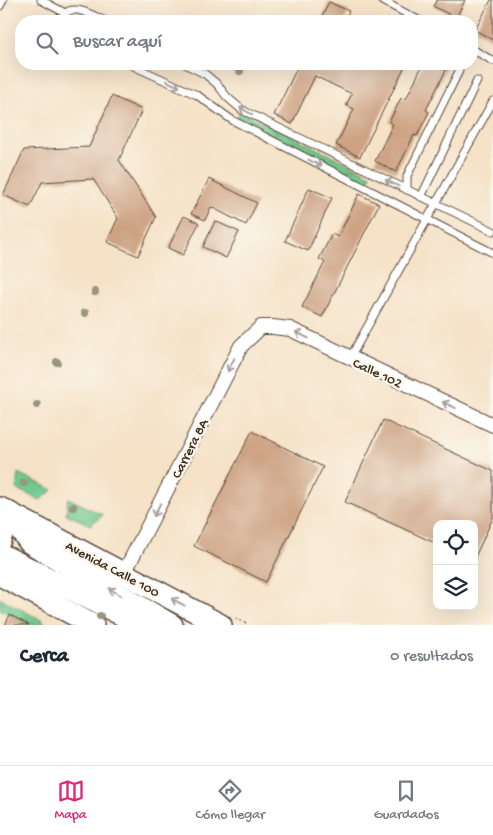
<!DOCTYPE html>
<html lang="es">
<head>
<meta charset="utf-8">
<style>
	body { margin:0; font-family:"Gochi Hand",sans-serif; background:#f2f2f3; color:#1f2937 }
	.controls { position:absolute; right:15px; bottom:15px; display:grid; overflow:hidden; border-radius:10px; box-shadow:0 5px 20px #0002 }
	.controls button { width:45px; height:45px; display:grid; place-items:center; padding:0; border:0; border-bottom:1px solid #e0e1e3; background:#fff; color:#1f2937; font:25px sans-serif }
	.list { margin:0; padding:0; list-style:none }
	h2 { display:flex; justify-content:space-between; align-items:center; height:65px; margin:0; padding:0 20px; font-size:21px }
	h2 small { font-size:16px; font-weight:400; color:#747a83 }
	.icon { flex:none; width:28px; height:28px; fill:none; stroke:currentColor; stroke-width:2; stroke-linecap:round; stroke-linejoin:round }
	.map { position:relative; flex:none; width:493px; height:625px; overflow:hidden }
	.search { position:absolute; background:#fff; box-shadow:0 5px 20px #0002; left:15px; right:15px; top:15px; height:55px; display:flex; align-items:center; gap:12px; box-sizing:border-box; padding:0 18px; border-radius:20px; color:#747a83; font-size:19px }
	.sheet { height:140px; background:#fff }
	nav { display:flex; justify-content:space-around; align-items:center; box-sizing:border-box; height:70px; border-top:1px solid #e0e1e3; background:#fff; font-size:14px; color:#747a83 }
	nav a { display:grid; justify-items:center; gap:2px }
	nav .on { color:#db2777 }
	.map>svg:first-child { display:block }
	.grass { fill:url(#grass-tufts); stroke:#567956 }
	.garden { fill:url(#garden-dots); stroke:#567956 }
	.building { fill:#cda384 }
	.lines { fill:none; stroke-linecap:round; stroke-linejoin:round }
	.service-casing { stroke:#574637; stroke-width:9 }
	.minor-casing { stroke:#574637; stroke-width:16 }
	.primary-casing { stroke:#574637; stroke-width:24 }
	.path { stroke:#574637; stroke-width:2; stroke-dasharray:1 4; stroke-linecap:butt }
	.service { stroke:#fff; stroke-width:7 }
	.minor { stroke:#fff; stroke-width:14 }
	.primary { stroke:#fff; stroke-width:21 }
	.tree { fill:#98977d }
	.oneway { stroke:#a79f9a }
	.labels { text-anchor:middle; stroke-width:5; stroke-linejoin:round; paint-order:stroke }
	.street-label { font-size:14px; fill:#3b2a1e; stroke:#fbf7ec }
</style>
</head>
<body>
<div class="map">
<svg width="493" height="625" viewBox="0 0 493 625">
	<defs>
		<pattern id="grass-tufts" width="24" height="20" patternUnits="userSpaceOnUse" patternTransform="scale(1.25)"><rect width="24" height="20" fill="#70c88e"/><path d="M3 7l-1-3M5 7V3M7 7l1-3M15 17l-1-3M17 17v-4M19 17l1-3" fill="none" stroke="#5da373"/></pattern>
		<pattern id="garden-dots" width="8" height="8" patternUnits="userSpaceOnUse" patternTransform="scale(1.25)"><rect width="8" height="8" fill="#70c88e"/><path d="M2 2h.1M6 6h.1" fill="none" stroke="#5da373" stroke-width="1.8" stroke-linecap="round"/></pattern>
	</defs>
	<rect width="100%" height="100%" fill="#fbf7ec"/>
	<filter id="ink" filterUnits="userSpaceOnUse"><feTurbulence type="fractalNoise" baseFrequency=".02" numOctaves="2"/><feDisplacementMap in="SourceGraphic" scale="10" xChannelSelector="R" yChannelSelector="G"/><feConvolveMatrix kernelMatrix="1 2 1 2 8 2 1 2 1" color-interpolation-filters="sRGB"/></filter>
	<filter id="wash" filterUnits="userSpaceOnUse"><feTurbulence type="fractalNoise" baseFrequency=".0096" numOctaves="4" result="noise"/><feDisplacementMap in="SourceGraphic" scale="20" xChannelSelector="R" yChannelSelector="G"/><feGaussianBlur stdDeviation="1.12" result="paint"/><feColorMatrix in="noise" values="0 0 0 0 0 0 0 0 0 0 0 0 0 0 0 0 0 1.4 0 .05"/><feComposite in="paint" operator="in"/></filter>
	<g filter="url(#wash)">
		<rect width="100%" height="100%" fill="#f5e2c7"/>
		<g class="grass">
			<polygon points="240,111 371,175 366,185 236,119"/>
			<polygon points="18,473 53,490 40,500 16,489"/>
			<polygon points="68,498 103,515 90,525 66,514"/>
		</g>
		<polygon class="garden" points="0,598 43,621 44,625 29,625 0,609"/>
		<g id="blocks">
			<g class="building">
				<polygon points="437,0 465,0 456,18 433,6"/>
				<polygon points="491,0 493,0 493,40 475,30"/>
				<polygon points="329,2 349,11 344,21 320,21"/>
				<polygon points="299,64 353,64 365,69 367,64 406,64 360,157 336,145 354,109 346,105 352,94 315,76 292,124 274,115"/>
				<polygon points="423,64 449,64 426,110 429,112 417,136 414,135 396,172 375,161 393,124 389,122 401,98 406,99"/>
				<polygon points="112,96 142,110 119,160 156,217 138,256 107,242 118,218 93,179 42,182 30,207 3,195 24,150 89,147"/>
				<polygon points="209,179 257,203 246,225 211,207 205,220 191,214"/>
				<polygon points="309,188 332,198 308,251 285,241"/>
				<polygon points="359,194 379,204 322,317 302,307 325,262 319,259 332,234 338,237"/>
				<polygon points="184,216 199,223 183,255 168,248"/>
				<polygon points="215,221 239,232 226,258 203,247"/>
				<polygon points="383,420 493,471 493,518 474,559 474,524 437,524 437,544 345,502"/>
				<polygon points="252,431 323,467 266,582 194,546"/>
				<polygon points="10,615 29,625 5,625"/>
			</g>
		</g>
	</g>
	<g filter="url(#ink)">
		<use href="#blocks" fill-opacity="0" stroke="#574637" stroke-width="1"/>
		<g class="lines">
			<defs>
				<g id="service">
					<polyline points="41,0 65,13"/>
					<polyline points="381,0 420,21"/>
					<polyline points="0,6 3,0"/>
					<path d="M61,21c6,-21 30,-7 44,0"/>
					<polyline points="472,49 493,61"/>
					<polyline points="129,64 197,95 232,120 493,253"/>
					<polyline points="185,64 205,74 217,84 227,97 242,110 493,231"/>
					<polyline points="407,190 407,176 459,71"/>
					<polyline points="421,197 477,81"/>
					<polyline points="350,358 493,101"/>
				</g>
				<polyline id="minor" points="124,573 241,346 261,327 273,327 290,329 493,425"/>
				<g id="primary">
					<polyline points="0,508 221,625"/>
					<polyline points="10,516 30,543 172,625"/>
					<polyline points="0,540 5,525 6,511"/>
					<polyline points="0,554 142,625"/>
					<polyline points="0,575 93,625"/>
				</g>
			</defs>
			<use href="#service" class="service-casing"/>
			<use href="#minor" class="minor-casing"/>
			<use href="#primary" class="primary-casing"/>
			<polyline class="path" points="236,618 249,625"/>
			<use href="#service" class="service"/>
			<use href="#minor" class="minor"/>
			<use href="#primary" class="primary"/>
		</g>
		<g class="tree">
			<circle cx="240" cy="71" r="4"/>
			<circle cx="95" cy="292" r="4"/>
			<circle cx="85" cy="313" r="4"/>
			<circle cx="57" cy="362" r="4"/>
			<circle cx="37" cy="405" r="4"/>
			<circle cx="24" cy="483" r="4"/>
			<circle cx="73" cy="507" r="4"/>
			<circle cx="100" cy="616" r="4"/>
		</g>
		<defs><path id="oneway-shaft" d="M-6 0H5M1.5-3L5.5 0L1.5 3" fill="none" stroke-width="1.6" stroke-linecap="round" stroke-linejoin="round" transform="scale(1.25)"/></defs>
		<g class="oneway">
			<use href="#oneway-shaft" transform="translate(173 84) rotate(25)"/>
			<use href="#oneway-shaft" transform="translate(246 111) rotate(-150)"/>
			<use href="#oneway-shaft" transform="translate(315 163) rotate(27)"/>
			<use href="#oneway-shaft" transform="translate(392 183) rotate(-154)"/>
			<use href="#oneway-shaft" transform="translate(302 335) rotate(-154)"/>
			<use href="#oneway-shaft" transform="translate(231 365) rotate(117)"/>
			<use href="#oneway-shaft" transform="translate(449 405) rotate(-155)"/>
			<use href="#oneway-shaft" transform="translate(157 510) rotate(117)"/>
			<use href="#oneway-shaft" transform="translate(115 592) rotate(-150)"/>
			<use href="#oneway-shaft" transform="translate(178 602) rotate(-152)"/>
		</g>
	</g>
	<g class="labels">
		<g class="street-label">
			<text transform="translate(378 372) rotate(25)" y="5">Calle 102</text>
			<text transform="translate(189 448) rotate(-63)" y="5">Carrera 8A</text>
			<text transform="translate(113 568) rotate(28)" y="5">Avenida Calle 100</text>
		</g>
	</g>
</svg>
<div class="controls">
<button><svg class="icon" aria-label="locate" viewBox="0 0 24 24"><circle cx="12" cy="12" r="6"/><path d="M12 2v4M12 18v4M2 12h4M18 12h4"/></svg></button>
<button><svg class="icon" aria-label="layers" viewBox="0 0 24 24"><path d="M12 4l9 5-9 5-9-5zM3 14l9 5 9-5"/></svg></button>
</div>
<div class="search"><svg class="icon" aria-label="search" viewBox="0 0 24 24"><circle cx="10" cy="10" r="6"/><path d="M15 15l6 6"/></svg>Buscar aquí</div>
</div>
<section class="sheet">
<h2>Cerca<small>0 resultados</small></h2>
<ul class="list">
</ul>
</section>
<nav>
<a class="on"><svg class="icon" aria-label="map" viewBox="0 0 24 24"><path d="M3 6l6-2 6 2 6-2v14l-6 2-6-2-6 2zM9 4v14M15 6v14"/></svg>Mapa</a>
<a><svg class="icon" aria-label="directions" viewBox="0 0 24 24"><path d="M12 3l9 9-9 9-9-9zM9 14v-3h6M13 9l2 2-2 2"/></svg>Cómo llegar</a>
<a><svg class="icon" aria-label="saved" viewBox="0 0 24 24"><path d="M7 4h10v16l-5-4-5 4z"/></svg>Guardados</a>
</nav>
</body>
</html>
